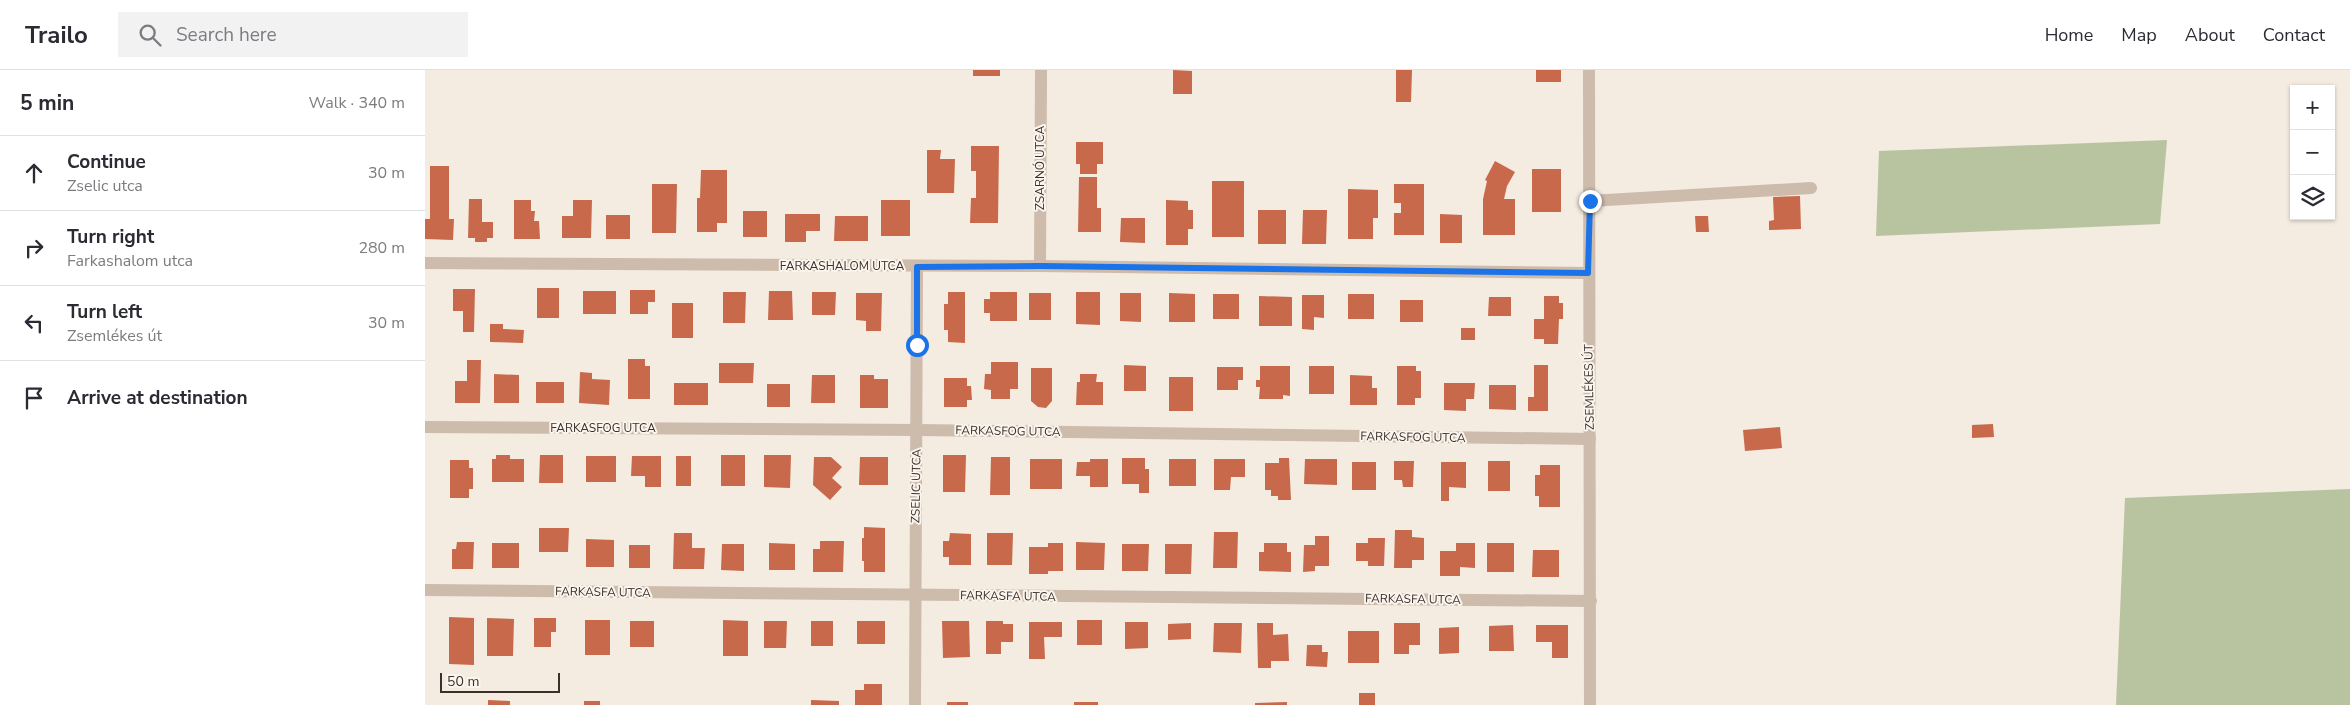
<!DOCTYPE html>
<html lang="en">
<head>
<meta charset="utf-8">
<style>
	body { margin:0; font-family:"Nunito Sans",sans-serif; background:#f2f2f3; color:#2b2b33 }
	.controls { position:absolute; right:15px; top:15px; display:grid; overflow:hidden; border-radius:0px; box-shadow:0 1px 4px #0004 }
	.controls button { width:45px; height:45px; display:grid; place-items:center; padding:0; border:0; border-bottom:1px solid #e1e1e2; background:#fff; color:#2b2b33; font:25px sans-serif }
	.scale { position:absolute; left:15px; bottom:12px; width:120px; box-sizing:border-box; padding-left:5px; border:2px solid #3b302b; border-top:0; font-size:14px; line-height:18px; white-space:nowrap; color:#3b302b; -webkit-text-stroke:4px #fbf5ee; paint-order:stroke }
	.stop { position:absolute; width:15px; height:15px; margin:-11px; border:4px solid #1a73e8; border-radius:50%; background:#fff }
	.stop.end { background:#1a73e8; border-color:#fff; box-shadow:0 1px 5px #0008 }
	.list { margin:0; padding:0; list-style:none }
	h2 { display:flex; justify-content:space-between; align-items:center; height:65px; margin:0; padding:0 20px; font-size:21px }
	h2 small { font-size:16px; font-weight:400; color:#7c7c81 }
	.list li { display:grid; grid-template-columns:32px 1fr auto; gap:15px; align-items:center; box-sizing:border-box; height:75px; padding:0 20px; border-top:1px solid #e1e1e2 }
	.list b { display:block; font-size:19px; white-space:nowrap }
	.list p { margin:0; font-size:16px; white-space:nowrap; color:#7c7c81 }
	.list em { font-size:16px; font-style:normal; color:#7c7c81 }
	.icon { flex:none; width:28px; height:28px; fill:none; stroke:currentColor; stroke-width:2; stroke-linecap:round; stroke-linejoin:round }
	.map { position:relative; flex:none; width:1925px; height:635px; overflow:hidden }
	header { display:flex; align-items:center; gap:30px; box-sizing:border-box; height:70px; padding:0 25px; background:#fff; border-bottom:1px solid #e1e1e2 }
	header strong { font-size:24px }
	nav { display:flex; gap:28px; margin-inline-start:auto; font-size:18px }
	.search { width:350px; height:45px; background:#f2f2f3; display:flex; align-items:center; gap:12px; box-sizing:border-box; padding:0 18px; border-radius:0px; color:#7c7c81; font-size:19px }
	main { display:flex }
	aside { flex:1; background:#fff }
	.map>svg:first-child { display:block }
	.green { fill:#b8c4a0 }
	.building { fill:#c8694b }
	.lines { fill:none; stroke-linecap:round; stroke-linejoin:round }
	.minor { stroke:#cdbbac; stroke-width:12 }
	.route { stroke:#1a73e8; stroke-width:6 }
	.labels { text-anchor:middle; stroke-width:4; stroke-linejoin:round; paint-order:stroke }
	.street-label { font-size:12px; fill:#3b302b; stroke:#fbf5ee }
</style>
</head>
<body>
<header>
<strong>Trailo</strong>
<div class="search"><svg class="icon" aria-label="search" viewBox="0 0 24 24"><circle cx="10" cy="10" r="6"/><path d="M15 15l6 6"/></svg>Search here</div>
<nav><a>Home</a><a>Map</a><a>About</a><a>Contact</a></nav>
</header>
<main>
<aside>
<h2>5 min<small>Walk · 340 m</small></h2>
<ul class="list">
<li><svg class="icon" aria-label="ahead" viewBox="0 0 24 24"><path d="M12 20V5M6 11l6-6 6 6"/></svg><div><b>Continue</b><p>Zselic utca</p></div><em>30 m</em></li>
<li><svg class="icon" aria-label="right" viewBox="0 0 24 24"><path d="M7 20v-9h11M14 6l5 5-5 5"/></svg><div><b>Turn right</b><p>Farkashalom utca</p></div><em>280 m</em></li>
<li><svg class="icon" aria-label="left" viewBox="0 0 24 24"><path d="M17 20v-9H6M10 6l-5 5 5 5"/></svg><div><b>Turn left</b><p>Zsemlékes út</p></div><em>30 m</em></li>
<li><svg class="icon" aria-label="arrive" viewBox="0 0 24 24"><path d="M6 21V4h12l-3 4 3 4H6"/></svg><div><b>Arrive at destination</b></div></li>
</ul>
</aside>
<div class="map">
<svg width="1925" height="635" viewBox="0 0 1925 635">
	<rect width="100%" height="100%" fill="#f4ebe1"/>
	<g class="green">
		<polygon points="1742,70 1735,154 1451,166 1454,81"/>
		<polygon points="1925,419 1925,635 1691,635 1700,428"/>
	</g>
	<g class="building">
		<rect x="548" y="0" width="27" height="6"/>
		<polygon points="748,0 767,1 767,24 748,24"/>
		<polygon points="971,0 987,0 986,32 971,32"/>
		<rect x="1111" y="0" width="25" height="12"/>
		<polygon points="651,72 678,72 678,94 672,94 672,104 655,104 655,94 651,94"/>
		<polygon points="546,76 574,76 573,153 545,153 546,128 551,128 551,101 546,101"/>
		<polygon points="502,80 516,80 515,89 530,89 529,123 502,123"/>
		<polygon points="1070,91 1090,102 1082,116 1079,129 1090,129 1090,165 1058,165 1058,129 1062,111 1060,110"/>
		<polygon points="5,96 24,96 24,149 29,149 28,170 0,169 0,149 5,149"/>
		<rect x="1107" y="99" width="29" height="43"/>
		<polygon points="276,100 302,100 302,153 292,153 292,162 272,162 272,128 275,128"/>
		<polygon points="654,107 672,107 672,138 676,138 676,162 653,162"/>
		<rect x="787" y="111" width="32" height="56"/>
		<polygon points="227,114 252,114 251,163 227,163"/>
		<polygon points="969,114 999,114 999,165 969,165 969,143 976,143 976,133 969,133"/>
		<polygon points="923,119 953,120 953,148 948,148 948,169 923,169"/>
		<polygon points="1375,126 1376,159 1344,160 1344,151 1349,150 1348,127"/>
		<polygon points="44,129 57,129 57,152 68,152 68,168 62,168 62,172 50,172 50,168 43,168"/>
		<polygon points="89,130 106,130 106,141 110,141 109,151 114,151 115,169 89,169"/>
		<polygon points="148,130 167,130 166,168 137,168 137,146 148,146"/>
		<rect x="456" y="130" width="29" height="36"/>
		<polygon points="741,130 763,131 763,140 768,140 768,159 763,159 763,175 741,175"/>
		<rect x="833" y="140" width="28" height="34"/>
		<polygon points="878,140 902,140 901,174 877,174"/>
		<rect x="318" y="141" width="24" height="26"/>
		<polygon points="360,144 395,144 395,161 381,161 381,172 360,172"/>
		<polygon points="1015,144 1037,145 1037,173 1015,173"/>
		<rect x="181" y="145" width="24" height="24"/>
		<polygon points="410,146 443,146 443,171 409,171"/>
		<polygon points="1270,146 1283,146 1284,162 1271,162"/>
		<polygon points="696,148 720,148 720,173 695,172"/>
		<rect x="112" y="218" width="22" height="30"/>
		<polygon points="28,219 50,219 49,262 38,262 38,241 28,241"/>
		<polygon points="205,220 230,220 230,232 223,232 223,244 205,244"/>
		<rect x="158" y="221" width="33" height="23"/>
		<polygon points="344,221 367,221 368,250 343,250"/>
		<polygon points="298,222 321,222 320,253 298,253"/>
		<polygon points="387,222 411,222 410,245 387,245"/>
		<polygon points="523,222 540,222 540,273 523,272 523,260 519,260 519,234 523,234"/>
		<polygon points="565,222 592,222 592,251 565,251 565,243 559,243 559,229 565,229"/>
		<polygon points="651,222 675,222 675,255 651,254"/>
		<polygon points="431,223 457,223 456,261 441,261 441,251 431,250"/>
		<rect x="604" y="223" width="22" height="27"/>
		<polygon points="695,223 716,223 716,252 695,251"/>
		<polygon points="744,223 770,224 770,252 744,252"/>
		<rect x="788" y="224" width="26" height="25"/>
		<rect x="923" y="224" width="26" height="25"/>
		<polygon points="877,225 899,225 899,248 889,247 889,260 877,259"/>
		<polygon points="834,226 867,227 867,256 834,256"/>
		<polygon points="1119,226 1134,226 1134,233 1138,233 1138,249 1134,249 1133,274 1119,274 1119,269 1109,269 1109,249 1119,249"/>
		<polygon points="1064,227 1086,227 1086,246 1063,246"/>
		<rect x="975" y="230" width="23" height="22"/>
		<rect x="247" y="233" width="21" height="35"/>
		<polygon points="65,254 78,254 78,259 99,260 98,273 65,272"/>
		<rect x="1036" y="258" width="14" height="12"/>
		<polygon points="203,289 220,289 220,296 225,296 225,329 203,329"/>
		<polygon points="42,290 56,290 55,333 30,333 30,311 42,311"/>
		<polygon points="566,292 593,292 593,319 585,319 585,329 566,329 566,320 559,319 560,304 566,304"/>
		<polygon points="294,293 329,293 328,313 294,313"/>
		<polygon points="699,295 721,296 721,321 699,321"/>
		<polygon points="1109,295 1123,295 1123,341 1103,341 1103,327 1109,327"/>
		<polygon points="835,296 865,296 865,326 858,325 858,329 834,329 835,317 831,317 831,310 835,310"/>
		<rect x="884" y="296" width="25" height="28"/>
		<polygon points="972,296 991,296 991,301 996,301 996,328 990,328 990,335 972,335"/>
		<polygon points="792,297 818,297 818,310 813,310 813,320 792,320"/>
		<polygon points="606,298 627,298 627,331 621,338 613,337 606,331"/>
		<polygon points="155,302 167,303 167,309 185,310 184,335 154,333"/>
		<polygon points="69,304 94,305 94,333 69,333"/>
		<polygon points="655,304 672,304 671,312 678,312 678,335 651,335 652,312 655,312"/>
		<polygon points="387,305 410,305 410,333 386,333"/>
		<polygon points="435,305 449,305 449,309 463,309 463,338 435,338"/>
		<polygon points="925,305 947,306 947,318 952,318 952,335 925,335"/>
		<rect x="744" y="307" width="24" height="34"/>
		<polygon points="519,308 542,308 542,316 546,316 547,330 542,330 542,337 519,337"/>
		<rect x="111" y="312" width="28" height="21"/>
		<rect x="249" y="313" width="34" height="22"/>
		<polygon points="1019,313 1050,313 1049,329 1041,329 1041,341 1019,340"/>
		<rect x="342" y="314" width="23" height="23"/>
		<polygon points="1064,315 1091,315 1091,340 1064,339"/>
		<polygon points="1568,354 1569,367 1547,368 1547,355"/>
		<polygon points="1355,357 1357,378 1320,381 1318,360"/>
		<polygon points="71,385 85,385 85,389 99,389 99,412 67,412 67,389 71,389"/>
		<polygon points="115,385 138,385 138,413 114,413"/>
		<rect x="296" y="385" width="24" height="31"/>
		<polygon points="339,385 366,385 365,418 339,417"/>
		<polygon points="518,385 541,385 540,422 518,422"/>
		<rect x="161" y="386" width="30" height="26"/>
		<polygon points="207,386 236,386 236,417 220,417 220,406 206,406"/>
		<rect x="251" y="386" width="15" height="30"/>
		<polygon points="389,387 406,387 417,397 407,408 417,417 405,430 388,415"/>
		<polygon points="435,387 463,387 463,415 434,415"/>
		<polygon points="566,387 585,387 585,425 565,425"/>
		<polygon points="697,388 720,388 720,399 724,399 724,423 714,423 714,414 697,414"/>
		<polygon points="854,388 864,388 866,430 853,430 853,426 846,426 846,420 840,420 840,393 854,393"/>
		<rect x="605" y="389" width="32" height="30"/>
		<polygon points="665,389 683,389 683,417 665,417 665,406 651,406 652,392 665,392"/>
		<rect x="744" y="389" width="27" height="27"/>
		<polygon points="789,389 820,389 820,407 806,407 805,420 789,420"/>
		<polygon points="880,389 912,389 912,415 879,414"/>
		<polygon points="25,390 44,390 44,398 48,398 48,419 44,419 44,428 25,428"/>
		<polygon points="969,391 989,391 988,417 978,417 977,410 969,410"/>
		<rect x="1063" y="391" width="22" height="30"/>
		<rect x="927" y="392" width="24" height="28"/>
		<polygon points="1016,392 1041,392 1041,418 1024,417 1024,431 1016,431"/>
		<polygon points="1115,395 1135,395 1135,437 1114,437 1114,426 1110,426 1110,405 1115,405"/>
		<polygon points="439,457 460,458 460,502 439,502 439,491 437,491 437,468 439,468"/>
		<polygon points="114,458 144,458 143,482 114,482"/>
		<polygon points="970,460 987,460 987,467 999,468 999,490 987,490 987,498 969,498"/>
		<polygon points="789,462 813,462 812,498 788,498"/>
		<polygon points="249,463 267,463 267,478 280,478 279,499 248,499"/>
		<polygon points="525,463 546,464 546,495 524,495 524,487 518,487 518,471 524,471"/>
		<polygon points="562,463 588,463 587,495 562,495"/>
		<polygon points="890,466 904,466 904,496 890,496 890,501 878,502 879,475 890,475"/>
		<polygon points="943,468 960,468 959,496 943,496 943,491 931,491 931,473 943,473"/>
		<polygon points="161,469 189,470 189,497 161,497"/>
		<polygon points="395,471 419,471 418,502 388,502 388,479 395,479"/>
		<polygon points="32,472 49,472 48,499 27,499 27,479 31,479"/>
		<polygon points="651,472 680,473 679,500 651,500"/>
		<rect x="67" y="473" width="27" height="25"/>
		<polygon points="344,473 370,474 370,500 344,500"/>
		<polygon points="623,473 638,473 638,501 623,501 623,504 604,504 604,477 623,477"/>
		<polygon points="839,473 862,473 862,482 866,482 866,502 834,501 834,482 839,482"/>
		<polygon points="1031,473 1050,473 1050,498 1035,497 1035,506 1015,506 1015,481 1031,481"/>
		<rect x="1062" y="473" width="27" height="29"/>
		<polygon points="297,474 319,474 319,501 296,500"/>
		<polygon points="697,474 724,474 723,501 697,501"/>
		<polygon points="740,474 767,474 766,504 740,504"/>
		<rect x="204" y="475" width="21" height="23"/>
		<polygon points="1108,480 1134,480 1134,507 1107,507"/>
		<polygon points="24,547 49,548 49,595 24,594"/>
		<polygon points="62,548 89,549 88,586 62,586"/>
		<polygon points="109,548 131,548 131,562 126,562 126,577 109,577"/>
		<rect x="160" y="550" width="25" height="35"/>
		<polygon points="298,550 323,551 323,586 298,586"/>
		<rect x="652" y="550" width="25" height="25"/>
		<rect x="205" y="551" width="24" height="26"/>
		<polygon points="339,551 362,551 361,578 339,578"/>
		<rect x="386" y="551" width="22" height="25"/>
		<rect x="432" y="551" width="28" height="23"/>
		<polygon points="517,551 544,551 545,587 518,588"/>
		<polygon points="561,551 578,551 578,554 588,554 588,572 576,572 576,584 561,584"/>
		<polygon points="604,552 637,552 637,567 619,567 620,589 604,589"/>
		<polygon points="700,552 723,552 723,578 700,579"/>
		<polygon points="766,553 766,569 743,570 743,554"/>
		<polygon points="789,553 817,553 816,583 788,582"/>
		<polygon points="832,553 848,553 848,565 863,564 864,591 846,591 846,598 833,598"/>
		<polygon points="969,553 995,553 995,575 984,575 984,584 969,584"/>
		<polygon points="1088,555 1089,581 1064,581 1064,556"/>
		<polygon points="1111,555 1143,555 1143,588 1127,588 1127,572 1111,572"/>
		<polygon points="1034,557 1034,583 1014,584 1014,558"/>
		<rect x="923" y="561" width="31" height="32"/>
		<polygon points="882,575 897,575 897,582 903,582 902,597 881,596"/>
		<polygon points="439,614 457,614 457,635 430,635 430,620 439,620"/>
		<rect x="934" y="623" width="16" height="12"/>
		<polygon points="63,630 85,631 85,635 63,635"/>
		<polygon points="386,630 414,631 414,635 386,635"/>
		<rect x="159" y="631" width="16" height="4"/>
		<rect x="522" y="632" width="21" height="3"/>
		<rect x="649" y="632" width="24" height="3"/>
		<polygon points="862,632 862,635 830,635 830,633"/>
	</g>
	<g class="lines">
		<g class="minor">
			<polyline points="1164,0 1165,635"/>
			<polyline points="1165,131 1386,118"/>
			<polyline points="0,193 615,196 1163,203"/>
			<polyline points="615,196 616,0"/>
			<polyline points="0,357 492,360 1165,369"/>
			<polyline points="0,520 1166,531"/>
			<polyline points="490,635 492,197"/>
		</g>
	</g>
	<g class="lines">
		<polyline class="route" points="492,275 492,197 615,196 1163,203 1165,131"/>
	</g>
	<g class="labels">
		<g class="street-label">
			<text transform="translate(615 98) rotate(-90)" y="4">ZSARNÓ UTCA</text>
			<text x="417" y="200">FARKASHALOM UTCA</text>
			<text transform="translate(1164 317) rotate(-91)" y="4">ZSEMLÉKES ÚT</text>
			<text x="178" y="362">FARKASFOG UTCA</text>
			<text transform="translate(583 361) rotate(1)" y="4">FARKASFOG UTCA</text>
			<text transform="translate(988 367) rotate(1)" y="4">FARKASFOG UTCA</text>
			<text transform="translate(491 416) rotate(-89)" y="4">ZSELIC UTCA</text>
			<text transform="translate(178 522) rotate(1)" y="4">FARKASFA UTCA</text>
			<text transform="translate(583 526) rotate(1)" y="4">FARKASFA UTCA</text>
			<text transform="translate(988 529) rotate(1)" y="4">FARKASFA UTCA</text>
		</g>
	</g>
</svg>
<div class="controls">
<button>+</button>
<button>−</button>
<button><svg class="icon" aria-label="layers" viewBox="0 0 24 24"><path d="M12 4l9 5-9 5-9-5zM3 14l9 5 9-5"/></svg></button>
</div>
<div class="scale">50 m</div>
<div class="stop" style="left:492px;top:275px"></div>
<div class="stop end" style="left:1165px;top:131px"></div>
</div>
</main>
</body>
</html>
